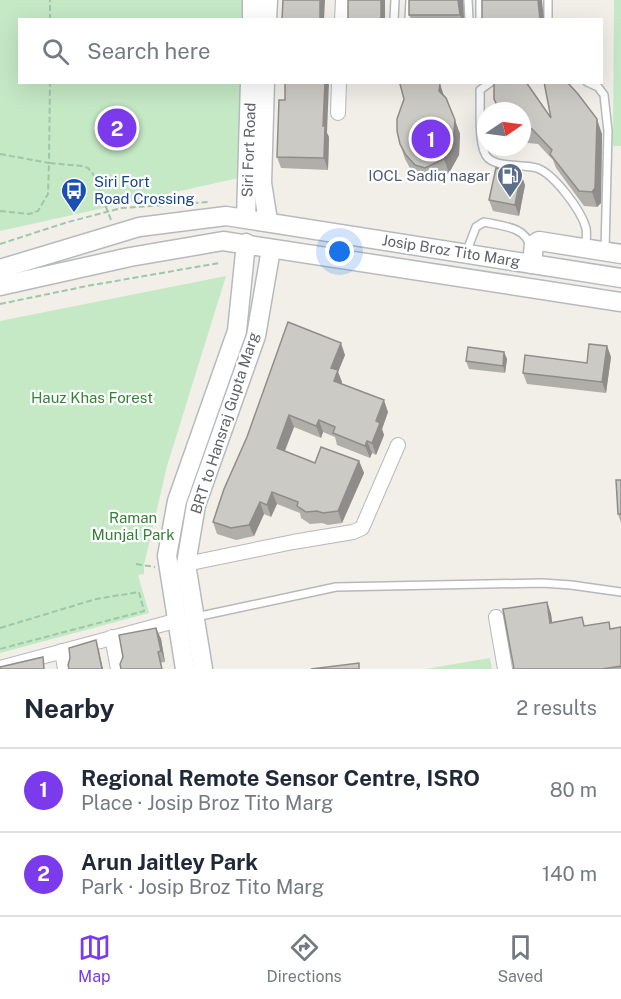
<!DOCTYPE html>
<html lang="en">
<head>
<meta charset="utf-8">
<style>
	body { margin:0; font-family:"Public Sans",sans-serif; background:#f6f6f7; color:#1f2937 }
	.compass { position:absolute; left:477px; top:102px; width:54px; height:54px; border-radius:50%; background:#fff; box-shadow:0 6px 24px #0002; rotate:77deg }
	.you { position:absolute; left:340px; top:252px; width:21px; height:21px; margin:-15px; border:4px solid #fff; border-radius:50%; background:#1a73e8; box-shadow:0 0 0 9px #1a73e833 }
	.badge { display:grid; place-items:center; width:39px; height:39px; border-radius:50%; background:#7c3aed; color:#fff; font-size:20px; font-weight:700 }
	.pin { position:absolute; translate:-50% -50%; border:3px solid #fff; box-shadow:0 2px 6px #0006 }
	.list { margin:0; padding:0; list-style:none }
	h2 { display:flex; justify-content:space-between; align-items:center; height:78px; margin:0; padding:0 24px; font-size:26px }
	h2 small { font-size:20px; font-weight:400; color:#747a83 }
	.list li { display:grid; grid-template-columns:39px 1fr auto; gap:18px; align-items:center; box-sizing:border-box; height:84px; padding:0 24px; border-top:2px solid #e0e1e3 }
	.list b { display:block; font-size:22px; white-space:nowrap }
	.list p { margin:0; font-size:20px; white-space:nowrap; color:#747a83 }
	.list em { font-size:20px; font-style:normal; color:#747a83 }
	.icon { flex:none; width:33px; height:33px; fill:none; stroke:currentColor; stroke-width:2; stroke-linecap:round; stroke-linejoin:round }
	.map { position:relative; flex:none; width:621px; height:669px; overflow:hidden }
	.search { position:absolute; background:#fff; box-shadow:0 6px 24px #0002; left:18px; right:18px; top:18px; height:66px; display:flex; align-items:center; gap:15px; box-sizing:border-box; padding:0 21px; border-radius:0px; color:#747a83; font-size:22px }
	.sheet { height:246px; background:#fff }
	nav { display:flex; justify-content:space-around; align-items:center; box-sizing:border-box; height:84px; border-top:2px solid #e0e1e3; background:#fff; font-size:16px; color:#747a83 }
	nav a { display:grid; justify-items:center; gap:3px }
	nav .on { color:#7c3aed }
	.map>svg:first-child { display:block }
	.green { fill:#c5e8c5 }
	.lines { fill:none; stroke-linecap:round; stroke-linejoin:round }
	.lane-casing { stroke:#b5b8bc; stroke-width:10 }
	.street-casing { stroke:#b5b8bc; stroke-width:16 }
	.secondary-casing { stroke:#b6babf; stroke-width:21 }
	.path { stroke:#9cc7a9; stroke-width:2; stroke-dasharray:6 3; stroke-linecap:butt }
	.lane { stroke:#fff; stroke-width:7 }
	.street { stroke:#fff; stroke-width:14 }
	.secondary { stroke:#fff; stroke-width:18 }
	.wall { fill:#afaea9 }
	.shaded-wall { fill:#8f8d8a }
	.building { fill:#cccac5; stroke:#8f8d8a; stroke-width:1.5 }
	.labels { text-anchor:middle; stroke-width:4.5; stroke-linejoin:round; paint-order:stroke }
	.street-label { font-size:15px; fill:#5f6368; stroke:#fff }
	.service-label { font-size:15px; fill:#4e5e75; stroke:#fff; text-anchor:end }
	.transit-label { font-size:15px; fill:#164399; stroke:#fff; text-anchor:start }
	.park-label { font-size:15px; fill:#348238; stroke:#fff }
</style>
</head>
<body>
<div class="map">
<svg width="621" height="669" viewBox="0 0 621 669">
	<rect width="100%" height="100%" fill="#f1efe8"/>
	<g class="green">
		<polygon points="0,0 244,0 243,19 20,20 20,82 243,83 243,177 0,231"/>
		<polygon points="614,0 621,0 621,146 613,146"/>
		<polygon points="226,276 167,466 144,565 144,574 138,575 149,613 0,653 0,321"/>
		<polygon points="490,658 492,669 426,669"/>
	</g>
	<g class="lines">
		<defs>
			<g id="lane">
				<polyline points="468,0 469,20"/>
				<polyline points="548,0 548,20"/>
				<polyline points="394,20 395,0"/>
				<polyline points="409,20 410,0"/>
				<polyline points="480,20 480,0"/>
				<path d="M491,82l-11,8c1,15 -3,58 8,68 11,10 35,6 49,10 17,6 44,42 49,60 1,5 0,13 0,18"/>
				<polyline points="587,82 598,87 604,95 608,131 605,250"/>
				<path d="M466,253l10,-26 8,-5c17,4 41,4 46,24"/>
				<polyline points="196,617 336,587 542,583 571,585 621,592"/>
			</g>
			<g id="street">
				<polyline points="342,20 343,0"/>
				<polyline points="338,113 339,82"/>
				<polyline points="186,564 293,542 353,532 362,528 398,445"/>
				<polyline points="496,617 505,669"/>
				<polyline points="112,637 118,669"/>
				<polyline points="62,651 65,669"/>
				<polyline points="0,668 186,618"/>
			</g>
			<g id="secondary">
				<polyline points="252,20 252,0"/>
				<polyline points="267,20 268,0"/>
				<polyline points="265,82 262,183 268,221"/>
				<polyline points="246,218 250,82"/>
				<polyline points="532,264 534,244 539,241 621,254"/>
				<polyline points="0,269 139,227 226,216 621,278"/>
				<polyline points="0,286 130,257 223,241 621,302"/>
				<polyline points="185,669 167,556 177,501 237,331 246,243"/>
				<polyline points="203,669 186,564 196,505 256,336 271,249"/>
			</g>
		</defs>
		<use href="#lane" class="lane-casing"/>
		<use href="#street" class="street-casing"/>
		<use href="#secondary" class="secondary-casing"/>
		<g class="path">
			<polyline points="50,20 50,0"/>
			<polyline points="0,154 49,163 50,82"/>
			<polyline points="0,211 29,214 38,211 48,194 49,163 82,166 88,168 93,174 111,220"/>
			<polyline points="0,244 68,222 122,208 208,202"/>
			<polyline points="0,304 87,286 219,263"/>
			<polyline points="136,564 155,567"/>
			<polyline points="0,628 96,599 139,592 144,611 0,649"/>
		</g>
		<use href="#lane" class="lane"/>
		<use href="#street" class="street"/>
		<use href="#secondary" class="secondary"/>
	</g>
	<g class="wall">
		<polygon points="409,0 463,0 464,20 411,20 409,15"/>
		<polygon points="444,96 460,134 459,155 449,173 431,183 420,179 411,170 405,159 400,144"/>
		<polygon points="494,99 602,134 601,203 597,207 584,206 556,168 553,160 538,144 528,143 522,140 522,111 499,111"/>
		<polygon points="327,133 329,137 328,170 281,168 277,157"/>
		<polygon points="521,174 525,185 519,216 493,211 489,200"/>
		<polygon points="607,346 611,357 606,393 527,384 523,373 587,363"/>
		<polygon points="504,352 507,359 505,373 469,369 466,361"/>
		<polygon points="345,355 338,372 342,382 342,384 388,412 382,429 384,435 376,455 372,453 370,458 337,445 335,437 323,432 321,438 294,427 285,451 315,463 359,461 364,473 342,523 328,525 322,523 310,524 301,518 300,513 277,504 271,517 264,514 254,536 236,540 217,534 213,522 247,437"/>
		<polygon points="621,480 621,523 618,514"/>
		<polygon points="547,602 551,614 552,623 611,629 621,627 621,669 514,669"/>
		<polygon points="156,628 161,639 165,662 121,669"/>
	</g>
	<g class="shaded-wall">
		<polygon points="320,0 325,0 324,20 320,20"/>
		<rect x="381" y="0" width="4" height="20"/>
		<polygon points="458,0 463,0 464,20 462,20 460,15"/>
		<polygon points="538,0 542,0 544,20 540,20"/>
		<polygon points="325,82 329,82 327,133 329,137 328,170 324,158 323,126"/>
		<polygon points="440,84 445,99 439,91"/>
		<polygon points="597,119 602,134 601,203 597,207 592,192"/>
		<polygon points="455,120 460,134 459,155 449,173 444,159"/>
		<polygon points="521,174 525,185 519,216 515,205"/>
		<polygon points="341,343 345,355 338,372 342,382 338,393 334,381 331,368"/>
		<polygon points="607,346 611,357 606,393 602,382"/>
		<polygon points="504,352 507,359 505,373 503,366"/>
		<polygon points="384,400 388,412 382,429 384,435 376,455 372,443 376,421"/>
		<polygon points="289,415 294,427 281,460 277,448"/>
		<polygon points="319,420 323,432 321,438 316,426"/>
		<polygon points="367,441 372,453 370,458 365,446"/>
		<polygon points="359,461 364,473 342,523 338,511"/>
		<polygon points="272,492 277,504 271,517 267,505"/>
		<polygon points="260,502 264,514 254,536 249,525"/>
		<polygon points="547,602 551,614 554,635 550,623"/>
		<polygon points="156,628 161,639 165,662 161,651"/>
		<polygon points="96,640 99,651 103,669 102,669"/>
	</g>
	<g class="building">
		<polygon points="283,0 320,0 320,20 282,20"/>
		<rect x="348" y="0" width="33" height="20"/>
		<polygon points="409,0 458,0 460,15 409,15"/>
		<polygon points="482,0 538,0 540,20 482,20"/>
		<polygon points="285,82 325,82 323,126 325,126 324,158 277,157 279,100 285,100"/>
		<polygon points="401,82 439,82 440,84 439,91 446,98 455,120 453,141 444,159 425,168 415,165 406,155 400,144 397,131 397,119 404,99 400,84"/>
		<polygon points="494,82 526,82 551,118 544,82 567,82 578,94 597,119 595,188 592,192 579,191 550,154 552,150 532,129 522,128 522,111 500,111 494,99"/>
		<polygon points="496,168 521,174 515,205 489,200"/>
		<polygon points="288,322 341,343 331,368 338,370 334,381 384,400 376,421 380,423 372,443 367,441 365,446 333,433 335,427 319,420 316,426 289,415 277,448 315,463 321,447 359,461 338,511 323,513 317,511 306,512 297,506 298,502 272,492 267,505 260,502 249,525 231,528 213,522 224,489 247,437"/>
		<polygon points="589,344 607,346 602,382 523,373 525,355 587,363"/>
		<polygon points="468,347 504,352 503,366 466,361"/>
		<polygon points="616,480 621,480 621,514 618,514"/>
		<polygon points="547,602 550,623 582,617 584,626 609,622 610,629 621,627 621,666 602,669 514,669 503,609"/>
		<polygon points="156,628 161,651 158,652 162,669 121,669 120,664 123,657 119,635"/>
		<polygon points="96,640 102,669 69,669 68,665 70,658 69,648"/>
		<polygon points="43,657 44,669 0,669 0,667"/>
		<polygon points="359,663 359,669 311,669"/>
	</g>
	<defs>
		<symbol id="fuel-pin" viewBox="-11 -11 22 30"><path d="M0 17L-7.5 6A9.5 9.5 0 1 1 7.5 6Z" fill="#5c6f8a" stroke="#fff"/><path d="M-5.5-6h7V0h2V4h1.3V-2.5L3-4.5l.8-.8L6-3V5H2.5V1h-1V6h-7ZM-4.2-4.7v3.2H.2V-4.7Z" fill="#fff"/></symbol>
		<symbol id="bus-pin" viewBox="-11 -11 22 30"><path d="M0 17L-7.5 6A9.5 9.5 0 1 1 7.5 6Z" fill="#1a4fb4" stroke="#fff"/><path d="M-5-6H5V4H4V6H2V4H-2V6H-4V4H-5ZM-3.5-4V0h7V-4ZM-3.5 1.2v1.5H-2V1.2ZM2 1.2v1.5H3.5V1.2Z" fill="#fff"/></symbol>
	</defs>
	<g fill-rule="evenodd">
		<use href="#fuel-pin" x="495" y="161" width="30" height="40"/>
		<use href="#bus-pin" x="59" y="176" width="30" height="40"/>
	</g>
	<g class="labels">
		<g class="street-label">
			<text transform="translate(249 150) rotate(-88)" y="5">Siri Fort Road</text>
			<text transform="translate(451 251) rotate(9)" y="5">Josip Broz Tito Marg</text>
			<text transform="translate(225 423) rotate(-72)" y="5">BRT to Hansraj Gupta Marg</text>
		</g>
		<g class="service-label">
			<text x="490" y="181">IOCL Sadiq nagar</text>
		</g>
		<g class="transit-label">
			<text x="94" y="187">Siri Fort<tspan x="94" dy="17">Road Crossing</tspan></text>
		</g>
		<g class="park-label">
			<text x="92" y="403">Hauz Khas Forest</text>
			<text x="133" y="523">Raman<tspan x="133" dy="17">Munjal Park</tspan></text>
		</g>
	</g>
</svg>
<svg class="compass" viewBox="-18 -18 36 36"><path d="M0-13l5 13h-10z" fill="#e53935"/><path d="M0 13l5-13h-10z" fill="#747a83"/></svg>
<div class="you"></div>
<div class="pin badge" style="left:431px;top:139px">1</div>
<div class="pin badge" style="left:117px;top:128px">2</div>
<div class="search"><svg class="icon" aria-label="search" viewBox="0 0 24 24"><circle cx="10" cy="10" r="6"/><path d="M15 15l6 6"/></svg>Search here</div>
</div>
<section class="sheet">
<h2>Nearby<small>2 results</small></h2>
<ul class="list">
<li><span class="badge">1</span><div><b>Regional Remote Sensor Centre, ISRO</b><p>Place · Josip Broz Tito Marg</p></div><em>80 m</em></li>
<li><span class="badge">2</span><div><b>Arun Jaitley Park</b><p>Park · Josip Broz Tito Marg</p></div><em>140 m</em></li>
</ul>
</section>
<nav>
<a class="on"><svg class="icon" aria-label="map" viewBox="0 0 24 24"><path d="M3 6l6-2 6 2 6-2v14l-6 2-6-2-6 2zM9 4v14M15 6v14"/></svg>Map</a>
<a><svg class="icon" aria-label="directions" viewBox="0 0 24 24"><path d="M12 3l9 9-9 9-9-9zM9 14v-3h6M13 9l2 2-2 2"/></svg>Directions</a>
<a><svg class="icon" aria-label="saved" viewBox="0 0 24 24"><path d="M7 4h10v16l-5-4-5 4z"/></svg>Saved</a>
</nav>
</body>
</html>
